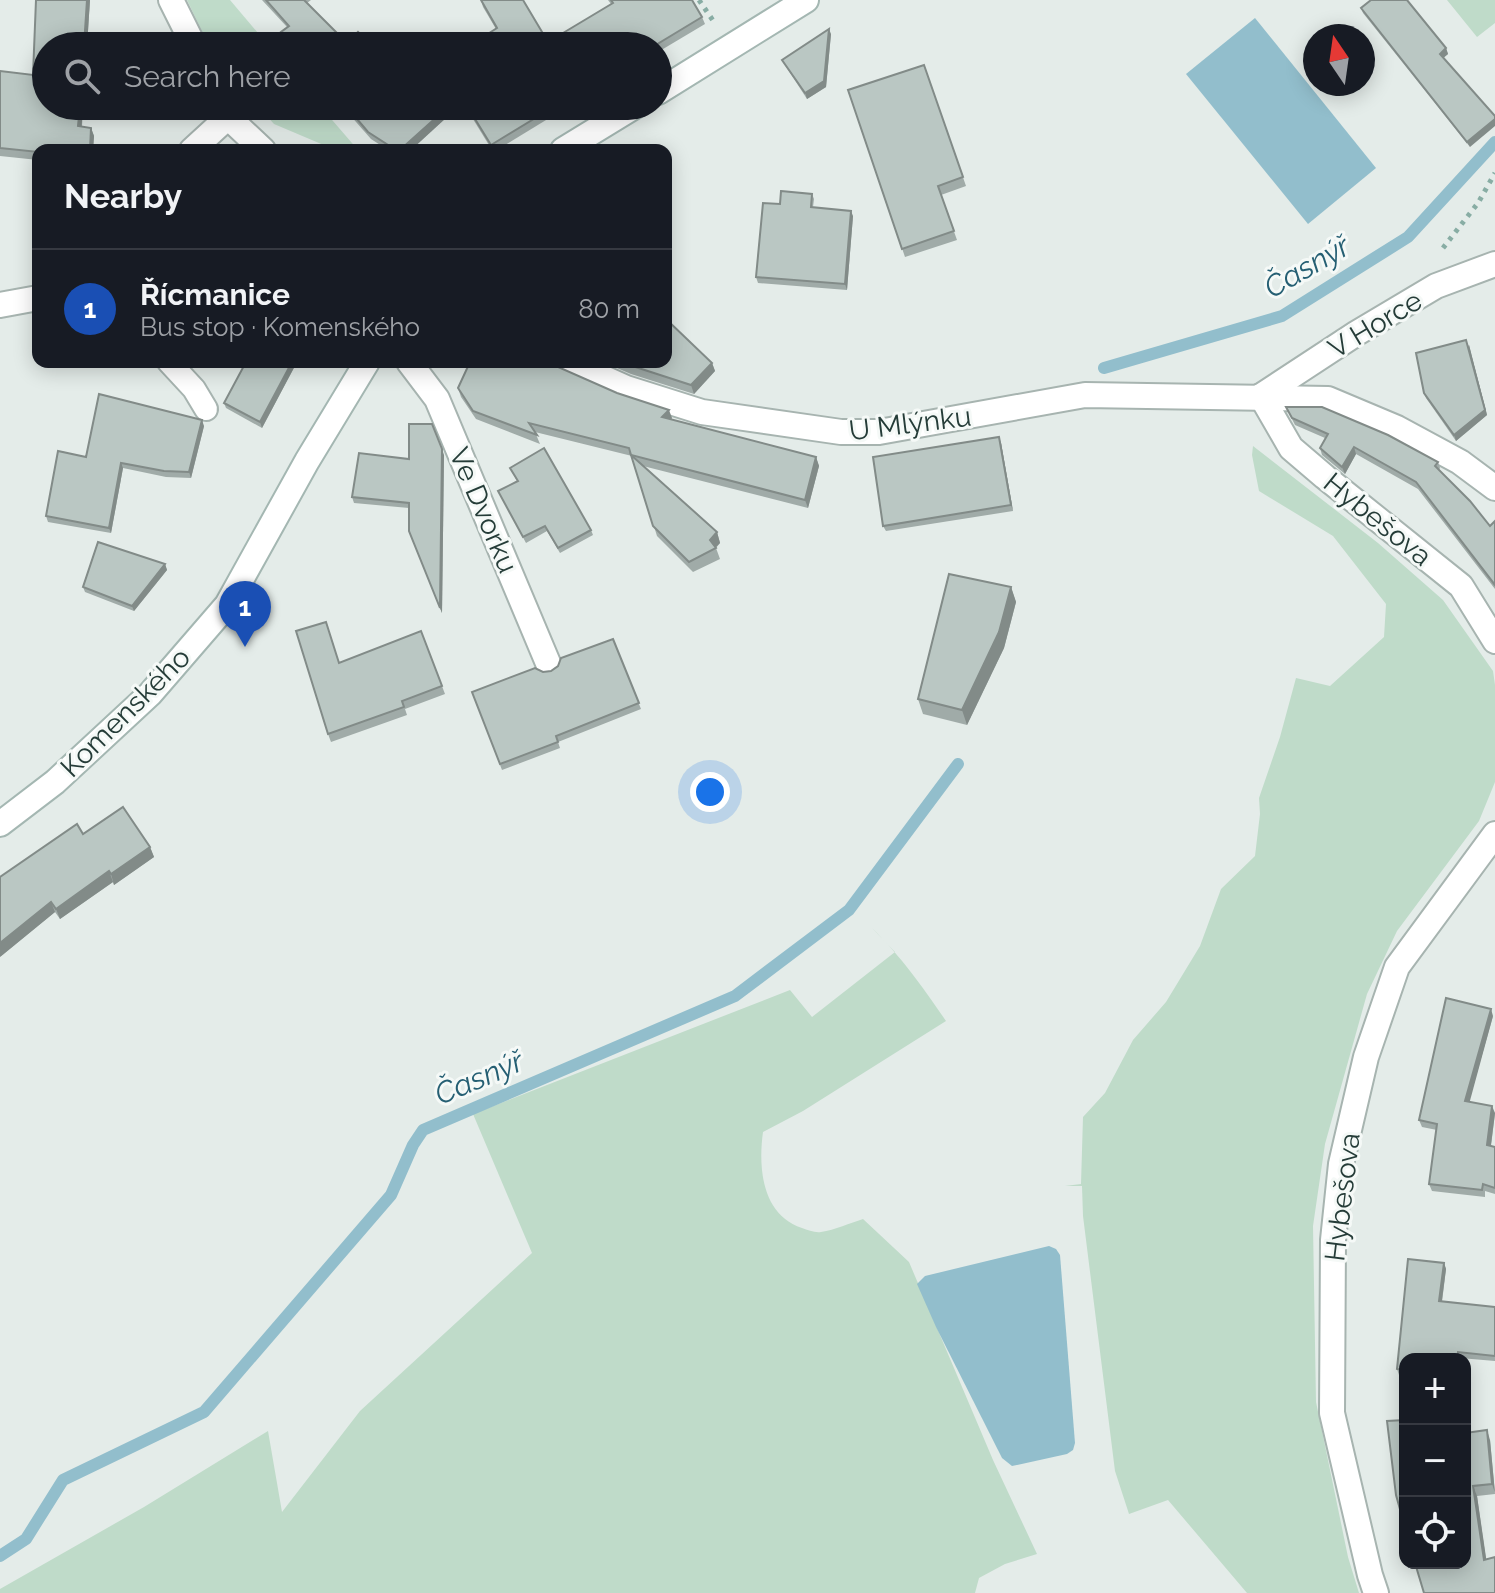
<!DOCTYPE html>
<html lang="en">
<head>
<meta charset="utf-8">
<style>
	body { margin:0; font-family:Raleway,sans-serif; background:#242831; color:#f1f3f6 }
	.controls { position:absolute; right:24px; bottom:24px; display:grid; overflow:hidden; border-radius:16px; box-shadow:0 4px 20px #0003 }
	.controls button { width:72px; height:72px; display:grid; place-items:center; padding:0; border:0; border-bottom:2px solid #363941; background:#171b24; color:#f1f3f6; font:40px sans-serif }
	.compass { position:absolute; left:1303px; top:24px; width:72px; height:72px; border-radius:50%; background:#171b24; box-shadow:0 4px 20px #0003; rotate:347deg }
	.you { position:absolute; left:710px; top:792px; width:28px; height:28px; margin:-20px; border:6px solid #fff; border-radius:50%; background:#1a73e8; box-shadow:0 0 0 12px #1a73e833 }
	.badge { display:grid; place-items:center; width:52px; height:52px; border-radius:50%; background:#0f766e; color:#fff; font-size:26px; font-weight:700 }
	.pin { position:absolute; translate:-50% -66px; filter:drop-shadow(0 2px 4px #0008) }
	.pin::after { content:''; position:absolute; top:42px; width:28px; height:24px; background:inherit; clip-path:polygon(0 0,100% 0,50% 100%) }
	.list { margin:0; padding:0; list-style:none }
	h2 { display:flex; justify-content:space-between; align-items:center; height:104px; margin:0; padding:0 32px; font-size:34px }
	h2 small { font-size:26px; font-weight:400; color:#9ea1a6 }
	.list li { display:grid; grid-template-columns:52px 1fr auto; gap:24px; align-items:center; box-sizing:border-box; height:120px; padding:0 32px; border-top:2px solid #363941 }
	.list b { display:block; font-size:30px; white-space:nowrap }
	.list p { margin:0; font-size:26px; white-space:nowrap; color:#9ea1a6 }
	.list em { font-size:26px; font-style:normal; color:#9ea1a6 }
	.icon { flex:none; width:44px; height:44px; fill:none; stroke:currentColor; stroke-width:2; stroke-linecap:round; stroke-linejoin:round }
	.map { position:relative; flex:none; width:1495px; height:1593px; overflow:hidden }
	.search { position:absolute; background:#171b24; box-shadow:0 4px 20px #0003; left:32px; top:32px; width:640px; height:88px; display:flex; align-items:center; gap:20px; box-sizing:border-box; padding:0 28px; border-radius:44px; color:#9ea1a6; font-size:30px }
	.panel { position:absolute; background:#171b24; box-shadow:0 4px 20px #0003; left:32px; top:144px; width:640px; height:224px; border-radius:16px }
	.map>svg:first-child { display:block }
	.green { fill:#bfdbc9 }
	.water { fill:#92becc }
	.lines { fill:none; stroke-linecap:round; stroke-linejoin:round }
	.stream { stroke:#92becc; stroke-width:12 }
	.service-casing { stroke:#a7b4b0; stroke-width:26 }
	.minor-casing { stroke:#a7b4b0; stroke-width:28 }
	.secondary-casing { stroke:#a4b7b2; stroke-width:28 }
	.path { stroke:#88ada4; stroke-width:5; stroke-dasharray:4 6; stroke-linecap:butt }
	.service { stroke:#fff; stroke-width:22 }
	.minor { stroke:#fff; stroke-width:24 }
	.secondary { stroke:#fff; stroke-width:24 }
	.wall { fill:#a0aba8 }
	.shaded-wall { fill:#828b88 }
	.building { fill:#bac7c3; stroke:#828b88; stroke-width:2 }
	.labels { text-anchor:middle; stroke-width:6; stroke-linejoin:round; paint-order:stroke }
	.street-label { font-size:28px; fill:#253c38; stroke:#f5f9f7 }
	.water-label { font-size:30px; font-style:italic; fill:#255f73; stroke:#f5f9f7 }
</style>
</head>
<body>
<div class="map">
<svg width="1495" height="1593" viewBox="0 0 1495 1593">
	<rect width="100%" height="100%" fill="#e4ece9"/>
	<g class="green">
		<polygon points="187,0 230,0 269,46 209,46"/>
		<polygon points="1447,0 1495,0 1495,23 1477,37"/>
		<polygon points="258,106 320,106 358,150 330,150 326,146 274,124"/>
		<polygon points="1253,446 1378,543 1443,600 1493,671 1495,685 1495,782 1479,821 1397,931 1367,994 1325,1144 1313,1226 1316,1402 1348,1557 1359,1593 1247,1593 1168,1500 1129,1514 1115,1471 1083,1216 1082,1186 1065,1186 1081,1184 1083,1117 1105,1093 1133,1040 1166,1002 1200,946 1221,889 1255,856 1260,814 1259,798 1280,737 1296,678 1330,686 1384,637 1386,604 1333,536 1259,491 1252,455"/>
		<path d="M872,928c31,31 50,58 74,93l-143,90 -40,21c-5,36 -1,83 39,96 6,2 13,5 19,4 14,-2 29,-9 42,-13l46,43 84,198 44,94 -32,10 -26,14 -4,15h-975v-4l144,-82 124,-76 14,81 78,-101 172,-158 -59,-139 317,-124 22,27 83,-65z"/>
	</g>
	<g class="water">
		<polygon points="1255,18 1376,168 1308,224 1186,74"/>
		<polygon points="1049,1246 1056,1249 1060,1255 1075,1443 1073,1450 1067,1454 1012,1466 1002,1458 936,1327 917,1284 925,1276"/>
	</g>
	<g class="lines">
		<g class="stream">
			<polyline points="1104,368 1282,316 1408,237 1495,142"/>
			<polyline points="0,1556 26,1539 63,1480 204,1412 391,1195 413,1145 423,1130 735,996 849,910 958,764"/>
		</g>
		<defs>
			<polyline id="service" points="169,362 194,389 206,409"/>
			<g id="minor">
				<polyline points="171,0 194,46"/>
				<polyline points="223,106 228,117 263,150"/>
				<polyline points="192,150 228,117"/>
				<polyline points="0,305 38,298"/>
				<polyline points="409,362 437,399 548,663"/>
				<polyline points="568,362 626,388 702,412 841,432 879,432 1085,395 1328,399 1397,428 1460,462 1495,488"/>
				<polyline points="1261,396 1291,448 1325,477 1461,586 1495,641"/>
				<polyline points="1261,396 1357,333 1436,286 1495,264"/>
				<polyline points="1376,1593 1370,1575 1332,1413 1333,1240 1341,1164 1366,1057 1397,967 1495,834"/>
			</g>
			<g id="secondary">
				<polyline points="658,92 806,0"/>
				<polyline points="563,150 635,106"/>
				<polyline points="0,824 55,782 150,694 227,605 307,461 367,362"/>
			</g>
		</defs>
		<use href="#service" class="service-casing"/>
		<use href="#minor" class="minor-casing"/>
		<use href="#secondary" class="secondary-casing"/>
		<g class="path">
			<polyline points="699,0 714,22"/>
			<polyline points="1443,248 1478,203 1495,173"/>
		</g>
		<use href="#service" class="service"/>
		<use href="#minor" class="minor"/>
		<use href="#secondary" class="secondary"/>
	</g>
	<g class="wall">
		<polygon points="36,0 90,0 87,46 46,106 83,106 82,127 91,128 94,136 93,150 38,150 38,160 0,156 0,71 33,75"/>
		<polygon points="262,0 311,0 307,3 347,43 373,46 290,46 284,39 281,32 287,27"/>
		<polygon points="481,0 548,42 611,4 608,0 692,0 702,17 705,24 658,52 658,46 469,46 496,29 483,7"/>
		<polygon points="1361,8 1446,48 1448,54 1443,58 1470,147 1363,13"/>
		<polygon points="831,34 826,87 807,99 785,65 782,60"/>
		<polygon points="924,65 966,186 941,195 957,240 905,257 848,90"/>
		<polygon points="342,106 459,106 411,150 388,150 371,139"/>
		<polygon points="465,106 569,106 497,150 492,150"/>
		<polygon points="812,194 814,199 813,207 853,216 847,290 758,283 756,277 780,204"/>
		<polygon points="1469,345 1487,415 1456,441 1426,398 1424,393"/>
		<polygon points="246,362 297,362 262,428 226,408 224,403"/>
		<polygon points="603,362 712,363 715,371 694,394 631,374"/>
		<polygon points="558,367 672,418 671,420 816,457 819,466 808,508 643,466 717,532 720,543 716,548 720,559 693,572 657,536 632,456 535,432 540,444 476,419 461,397 458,388"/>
		<polygon points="1286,407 1438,462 1440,468 1439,470 1490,526 1495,521 1495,589 1418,489 1356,454 1345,474 1322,455 1320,448 1325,438 1295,425"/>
		<polygon points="204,426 191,478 166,477 123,468 111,533 48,522 46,516 86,457"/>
		<polygon points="1001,443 1013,511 886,531 883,526"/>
		<polygon points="444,455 442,613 409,531 409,508 354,503 352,497 409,459"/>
		<polygon points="510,468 591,530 593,535 560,553 547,531 526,543 498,491 517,481"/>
		<polygon points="165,564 167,570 134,611 85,592 83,587"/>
		<polygon points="1011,587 1016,602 1004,648 967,725 923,714 918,699"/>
		<polygon points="421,631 445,694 405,709 407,715 331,742 328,734 339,663"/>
		<polygon points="613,639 641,709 558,742 560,748 502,770 472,692 543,672 551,671"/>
		<polygon points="83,834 150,847 154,857 114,885 113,882 60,919 55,912 0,957"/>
		<polygon points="1493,1016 1469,1101 1495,1113 1491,1146 1495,1147 1495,1194 1485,1191 1485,1197 1432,1191 1429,1184 1437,1130 1422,1127 1419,1120"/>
		<polygon points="1444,1263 1446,1269 1442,1302 1495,1307 1495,1361 1460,1358 1460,1359 1405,1359 1405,1376 1399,1375 1397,1369"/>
		<polygon points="1465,1433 1490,1440 1495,1494 1477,1496 1486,1560 1424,1593"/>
	</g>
	<g class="shaded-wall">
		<polygon points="87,0 90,0 87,46 84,46"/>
		<polygon points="829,29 831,34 826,87 807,99 805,93"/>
		<polygon points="1446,48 1448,54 1442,59 1440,54"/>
		<polygon points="80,106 83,106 81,134 78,126"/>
		<polygon points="449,106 459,106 411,150 400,150"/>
		<polygon points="1495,119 1495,126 1470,147 1467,142"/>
		<polygon points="91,128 94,136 93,150 90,150"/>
		<polygon points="851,211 853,216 847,290 845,284"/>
		<polygon points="1469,345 1487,415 1456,441 1454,435"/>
		<polygon points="292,362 297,362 262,428 260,422"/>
		<polygon points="712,363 715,371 694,394 691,385"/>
		<polygon points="669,410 672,418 665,426 662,417"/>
		<polygon points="202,420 204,426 191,478 189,472"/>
		<polygon points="999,437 1001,443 1013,511 1011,505"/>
		<polygon points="1354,447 1356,454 1345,474 1342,467"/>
		<polygon points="442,449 444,455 442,613 440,608"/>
		<polygon points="816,457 819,466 808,508 805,500"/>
		<polygon points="121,463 123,468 111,533 109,528"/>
		<polygon points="717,532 720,543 713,550 710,540"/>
		<polygon points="165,564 167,570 134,611 132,606"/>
		<polygon points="1011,587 1016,602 1004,648 967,725 962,710"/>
		<polygon points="150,847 154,857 114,885 111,874"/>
		<polygon points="109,871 113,882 60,919 56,909"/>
		<polygon points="51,902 55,912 0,957 0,943"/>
		<polygon points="1491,1009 1493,1016 1468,1108 1465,1101"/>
		<polygon points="1492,1106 1495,1113 1490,1152 1487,1145"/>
		<polygon points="1444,1263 1446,1269 1441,1307 1439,1301"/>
		<polygon points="1487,1430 1490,1440 1495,1493 1492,1484"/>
		<polygon points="1473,1486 1477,1496 1488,1571 1484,1560"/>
	</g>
	<g class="building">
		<polygon points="36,0 87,0 84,46 46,46 46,106 80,106 78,126 91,128 90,150 38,150 38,152 0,148 0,71 33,75"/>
		<polygon points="266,0 304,0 347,43 358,32 373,46 293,46 281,32 289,26"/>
		<polygon points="481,0 523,0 548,42 613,3 611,0 692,0 702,17 654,46 469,46 497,28"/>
		<polygon points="1371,0 1407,0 1446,48 1440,54 1495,116 1495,119 1467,142 1361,8"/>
		<polygon points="829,29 824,81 805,93 782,60"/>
		<polygon points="924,65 963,177 938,186 954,231 902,249 848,90"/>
		<polygon points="346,106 449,106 400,150 396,150 368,132"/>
		<polygon points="467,106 555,106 491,145"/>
		<polygon points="781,191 812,194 811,207 851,211 845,284 756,277 763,203 780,204"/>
		<polygon points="666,319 712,363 691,385 620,362 666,362"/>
		<polygon points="1466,340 1485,410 1454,435 1424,393 1416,353"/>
		<polygon points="246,362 292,362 260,422 224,403"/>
		<polygon points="470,362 555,362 558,367 617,393 669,410 662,417 816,457 805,500 631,455 629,448 529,423 537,435 473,411 458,388"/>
		<polygon points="99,394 202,420 189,472 164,471 121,463 109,528 46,516 58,451 86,457"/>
		<polygon points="1286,407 1322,407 1388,435 1438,462 1435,466 1470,501 1490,526 1495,521 1495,585 1416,482 1354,447 1342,467 1320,448 1328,434 1292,418"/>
		<polygon points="409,424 432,424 442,449 440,608 409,531 409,503 352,497 359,453 409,459"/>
		<polygon points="999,437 1011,505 883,526 873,457"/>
		<polygon points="544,448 591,530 558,548 545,526 523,537 498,491 518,481 510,468"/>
		<polygon points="631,455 717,532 710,540 716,548 689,562 653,526"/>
		<polygon points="98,542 165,564 132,606 83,587"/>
		<polygon points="949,574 1011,587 999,632 962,710 918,699"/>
		<polygon points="326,622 339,663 421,631 442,686 402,701 404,707 328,734 296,631"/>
		<polygon points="613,639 639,703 556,736 558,742 500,764 472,692 535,668 543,672 551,671 558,666 561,658"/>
		<polygon points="123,807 150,847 111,874 109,871 56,909 51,902 0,943 0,877 77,824 83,834"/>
		<polygon points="1446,998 1491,1009 1465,1101 1492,1106 1487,1145 1495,1147 1495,1188 1483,1184 1482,1190 1429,1184 1437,1124 1419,1120"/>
		<polygon points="1408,1259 1444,1263 1439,1301 1495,1307 1495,1356 1458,1352 1457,1359 1405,1359 1405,1370 1397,1369"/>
		<polygon points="1405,1420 1405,1527 1396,1495 1387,1421"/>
		<polygon points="1487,1430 1492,1484 1473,1486 1484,1560 1495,1557 1495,1593 1424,1593 1415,1563 1465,1563 1465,1433"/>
	</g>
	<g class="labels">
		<g class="street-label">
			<text transform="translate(1375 324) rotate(-31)" y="10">V Horce</text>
			<text transform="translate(910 423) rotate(-7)" y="10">U Mlýnku</text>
			<text transform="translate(484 510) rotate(67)" y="10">Ve Dvorku</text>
			<text transform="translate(1378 519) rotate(39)" y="10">Hybešova</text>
			<text transform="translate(125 712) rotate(-45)" y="10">Komenského</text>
			<text transform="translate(1342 1197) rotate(-83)" y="10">Hybešova</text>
		</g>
		<g class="water-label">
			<text transform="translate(1307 267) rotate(-30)" y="10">Časnýř</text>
			<text transform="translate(479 1078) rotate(-23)" y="10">Časnýř</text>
		</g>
	</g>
</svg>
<div class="controls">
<button>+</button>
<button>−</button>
<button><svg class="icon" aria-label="locate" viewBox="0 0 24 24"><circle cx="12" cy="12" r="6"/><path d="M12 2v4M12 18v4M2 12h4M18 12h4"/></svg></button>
</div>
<svg class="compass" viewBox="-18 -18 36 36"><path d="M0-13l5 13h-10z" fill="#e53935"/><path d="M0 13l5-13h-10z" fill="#9ea1a6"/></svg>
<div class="you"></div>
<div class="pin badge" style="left:245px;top:647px;background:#1a4fb4">1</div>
<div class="search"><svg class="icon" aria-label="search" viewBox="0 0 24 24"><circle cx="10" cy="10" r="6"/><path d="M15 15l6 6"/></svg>Search here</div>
<section class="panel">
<h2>Nearby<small></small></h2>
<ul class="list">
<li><span class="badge" style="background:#1a4fb4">1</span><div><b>Řícmanice</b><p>Bus stop · Komenského</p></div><em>80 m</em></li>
</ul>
</section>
</div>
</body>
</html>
